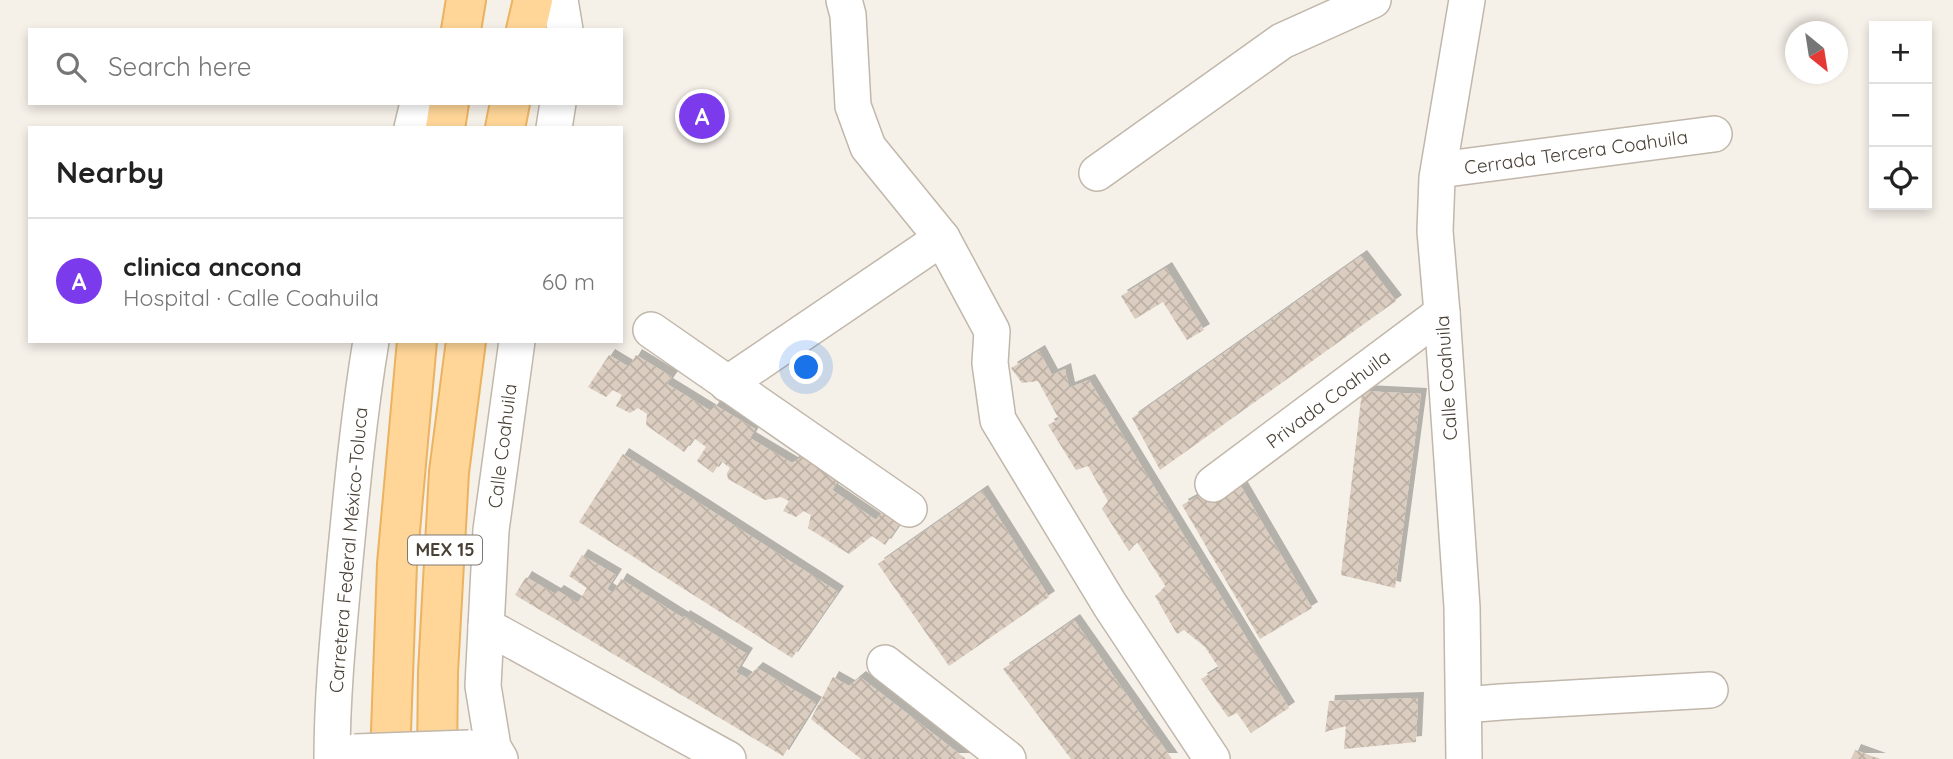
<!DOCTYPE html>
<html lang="en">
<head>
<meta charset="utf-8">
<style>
	body { margin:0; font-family:Quicksand,sans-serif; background:#f2f2f2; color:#222 }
	.controls { position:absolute; right:21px; top:21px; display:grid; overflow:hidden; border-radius:0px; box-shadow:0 4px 10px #0003 }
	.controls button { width:63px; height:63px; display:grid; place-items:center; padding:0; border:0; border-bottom:2px solid #e0e0e0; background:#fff; color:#222; font:35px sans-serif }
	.compass { position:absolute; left:1785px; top:21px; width:63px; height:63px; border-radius:50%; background:#fff; box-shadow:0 4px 10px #0003; rotate:150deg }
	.you { position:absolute; left:807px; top:368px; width:24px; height:24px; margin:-18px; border:5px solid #fff; border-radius:50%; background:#1a73e8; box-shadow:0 0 0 10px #1a73e833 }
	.badge { display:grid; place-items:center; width:46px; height:46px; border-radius:50%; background:#7c3aed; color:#fff; font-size:23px; font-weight:700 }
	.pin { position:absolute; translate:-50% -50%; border:4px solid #fff; box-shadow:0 2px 7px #0006 }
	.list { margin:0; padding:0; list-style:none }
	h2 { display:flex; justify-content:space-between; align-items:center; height:91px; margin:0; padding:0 28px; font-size:30px }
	h2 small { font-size:23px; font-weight:400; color:#767676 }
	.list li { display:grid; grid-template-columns:46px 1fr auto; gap:21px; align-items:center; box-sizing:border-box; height:126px; padding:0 28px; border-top:2px solid #e0e0e0 }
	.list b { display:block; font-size:26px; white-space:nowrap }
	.list p { margin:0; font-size:23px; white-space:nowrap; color:#767676 }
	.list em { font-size:23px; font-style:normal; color:#767676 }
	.icon { flex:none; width:38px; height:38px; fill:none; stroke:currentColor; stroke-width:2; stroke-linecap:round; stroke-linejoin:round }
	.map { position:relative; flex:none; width:1953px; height:759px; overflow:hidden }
	.search { position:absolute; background:#fff; box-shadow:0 4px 10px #0003; left:28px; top:28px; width:595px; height:77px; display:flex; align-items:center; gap:18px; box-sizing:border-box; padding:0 24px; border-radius:0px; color:#767676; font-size:26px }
	.panel { position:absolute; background:#fff; box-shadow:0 4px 10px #0003; left:28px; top:126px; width:595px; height:217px; border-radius:0px }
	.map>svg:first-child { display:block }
	.building { fill:url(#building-cross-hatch); filter:url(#shadow) }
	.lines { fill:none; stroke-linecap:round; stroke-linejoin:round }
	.minor-casing { stroke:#c1b7aa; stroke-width:38 }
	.major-casing { stroke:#ebb260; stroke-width:42 }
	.minor { stroke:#fff; stroke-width:35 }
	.major { stroke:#ffd698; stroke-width:38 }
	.minor-bridge-casing { stroke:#c1b7aa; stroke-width:38; stroke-linecap:butt }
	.minor-bridge { stroke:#fff; stroke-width:35 }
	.labels { text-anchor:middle; stroke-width:7; stroke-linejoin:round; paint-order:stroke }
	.shield { fill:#fff; stroke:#807972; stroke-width:2 }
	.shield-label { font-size:18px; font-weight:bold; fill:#494036 }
	.street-label { font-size:19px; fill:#494036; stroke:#fff }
</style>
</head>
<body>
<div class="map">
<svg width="1953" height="759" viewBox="0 0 1953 759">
	<defs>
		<pattern id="building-cross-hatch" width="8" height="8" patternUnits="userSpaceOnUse" patternTransform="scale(1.75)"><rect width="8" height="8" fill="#dbcdc0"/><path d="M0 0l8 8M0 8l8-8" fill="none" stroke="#bdb1a6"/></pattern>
		<filter id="shadow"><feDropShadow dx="6" dy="-6" stdDeviation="0" flood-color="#0004"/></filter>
	</defs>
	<rect width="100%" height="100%" fill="#f5f0e8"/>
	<g class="building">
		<polygon points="1361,256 1396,301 1160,470 1132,418"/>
		<polygon points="1166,268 1204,330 1187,340 1163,302 1135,319 1121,296"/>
		<polygon points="1039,351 1052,375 1065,369 1069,388 1089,380 1289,708 1251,733 1237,713 1228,717 1201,679 1219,668 1205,647 1184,630 1177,634 1155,596 1166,587 1137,542 1129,551 1102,509 1108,501 1088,466 1076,470 1048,425 1059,419 1038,381 1022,383 1011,368"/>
		<polygon points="609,355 629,367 636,355 672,377 667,384 711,411 715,405 755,429 750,438 792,463 802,457 838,481 832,490 876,520 885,509 902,520 885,545 872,536 849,554 808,528 811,515 804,511 796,517 783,511 789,501 781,497 765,500 728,479 727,473 730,468 721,461 713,473 697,461 706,447 694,438 684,452 646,425 647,414 638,408 630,413 616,406 622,395 613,390 606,397 588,387"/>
		<polygon points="1362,391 1421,394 1395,588 1341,575"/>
		<polygon points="623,454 838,592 792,658 579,522"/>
		<polygon points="1235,476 1312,608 1260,639 1182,505"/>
		<polygon points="982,491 1049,597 949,666 878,564"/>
		<polygon points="582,555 616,575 607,589 613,593 621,579 683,618 684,616 747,654 736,672 747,678 757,668 816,703 783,756 515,595 526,577 555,594 558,591 578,603 587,588 569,576"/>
		<polygon points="1074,620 1172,759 1071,759 1003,669"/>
		<polygon points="833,677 849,686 860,677 966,759 861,759 811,719"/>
		<polygon points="1418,698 1416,742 1344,749 1346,726 1325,732 1329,701"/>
		<polygon points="1855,750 1880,759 1851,759"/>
	</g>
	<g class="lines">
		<defs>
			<g id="minor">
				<polyline points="560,0 565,30"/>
				<polyline points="844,0 848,15 853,106 868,147 942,238 992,331 990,363 998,420 1110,605 1212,759"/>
				<polyline points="412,128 418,103"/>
				<polyline points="554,128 558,103"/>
				<polyline points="1439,170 1714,134"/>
				<polyline points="1097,173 1282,41 1373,0"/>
				<polyline points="651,330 909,509"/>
				<polyline points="727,384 942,238"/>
				<polyline points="1213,484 1442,313"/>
				<polyline points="486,626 728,759"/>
				<polyline points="885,663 1008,759"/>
				<polyline points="1464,705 1501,702 1710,690"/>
				<path d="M332,759c0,-66 7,-133 13,-199 7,-73 14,-146 26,-219"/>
				<polyline points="500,759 493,747 483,686 491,530 517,341"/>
				<polyline points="1464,759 1462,607 1442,313 1435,231 1437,178 1467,0"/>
			</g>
			<g id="major">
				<polyline points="461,30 466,0"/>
				<polyline points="526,30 533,0"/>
				<polyline points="445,128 449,103"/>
				<polyline points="505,128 510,103"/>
				<polyline points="390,759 397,564 417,341"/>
				<polyline points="437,759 438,672 449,472 466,341"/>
			</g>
		</defs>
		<use href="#minor" class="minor-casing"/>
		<use href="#major" class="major-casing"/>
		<use href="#minor" class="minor"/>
		<use href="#major" class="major"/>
		<defs>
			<polyline id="minor-bridge" points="355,752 469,748"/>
		</defs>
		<use href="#minor-bridge" class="minor-bridge-casing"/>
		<use href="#minor-bridge" class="minor-bridge"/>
	</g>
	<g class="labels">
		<rect class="shield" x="408" y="535.5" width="74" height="29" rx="5"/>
		<g class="shield-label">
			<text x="445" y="556">MEX 15</text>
		</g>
		<g class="street-label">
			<text transform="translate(1576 152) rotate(-8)" y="7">Cerrada Tercera Coahuila</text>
			<text transform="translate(1446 378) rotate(-94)" y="7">Calle Coahuila</text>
			<text transform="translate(1328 399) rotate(-37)" y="7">Privada Coahuila</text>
			<text transform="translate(502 446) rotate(-83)" y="7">Calle Coahuila</text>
			<text transform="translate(348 550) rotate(-85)" y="7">Carretera Federal México-Toluca</text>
		</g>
	</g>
</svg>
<div class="controls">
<button>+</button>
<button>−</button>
<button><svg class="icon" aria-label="locate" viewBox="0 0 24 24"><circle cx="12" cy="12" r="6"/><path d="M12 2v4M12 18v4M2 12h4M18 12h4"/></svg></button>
</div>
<svg class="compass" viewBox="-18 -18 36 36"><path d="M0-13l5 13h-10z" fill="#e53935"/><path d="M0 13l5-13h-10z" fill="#767676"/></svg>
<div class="you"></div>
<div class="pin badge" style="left:702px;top:116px">A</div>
<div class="search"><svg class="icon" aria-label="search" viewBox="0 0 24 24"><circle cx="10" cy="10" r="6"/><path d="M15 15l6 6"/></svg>Search here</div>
<section class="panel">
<h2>Nearby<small></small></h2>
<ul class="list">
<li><span class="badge">A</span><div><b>clinica ancona</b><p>Hospital · Calle Coahuila</p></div><em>60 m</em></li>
</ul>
</section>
</div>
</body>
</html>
